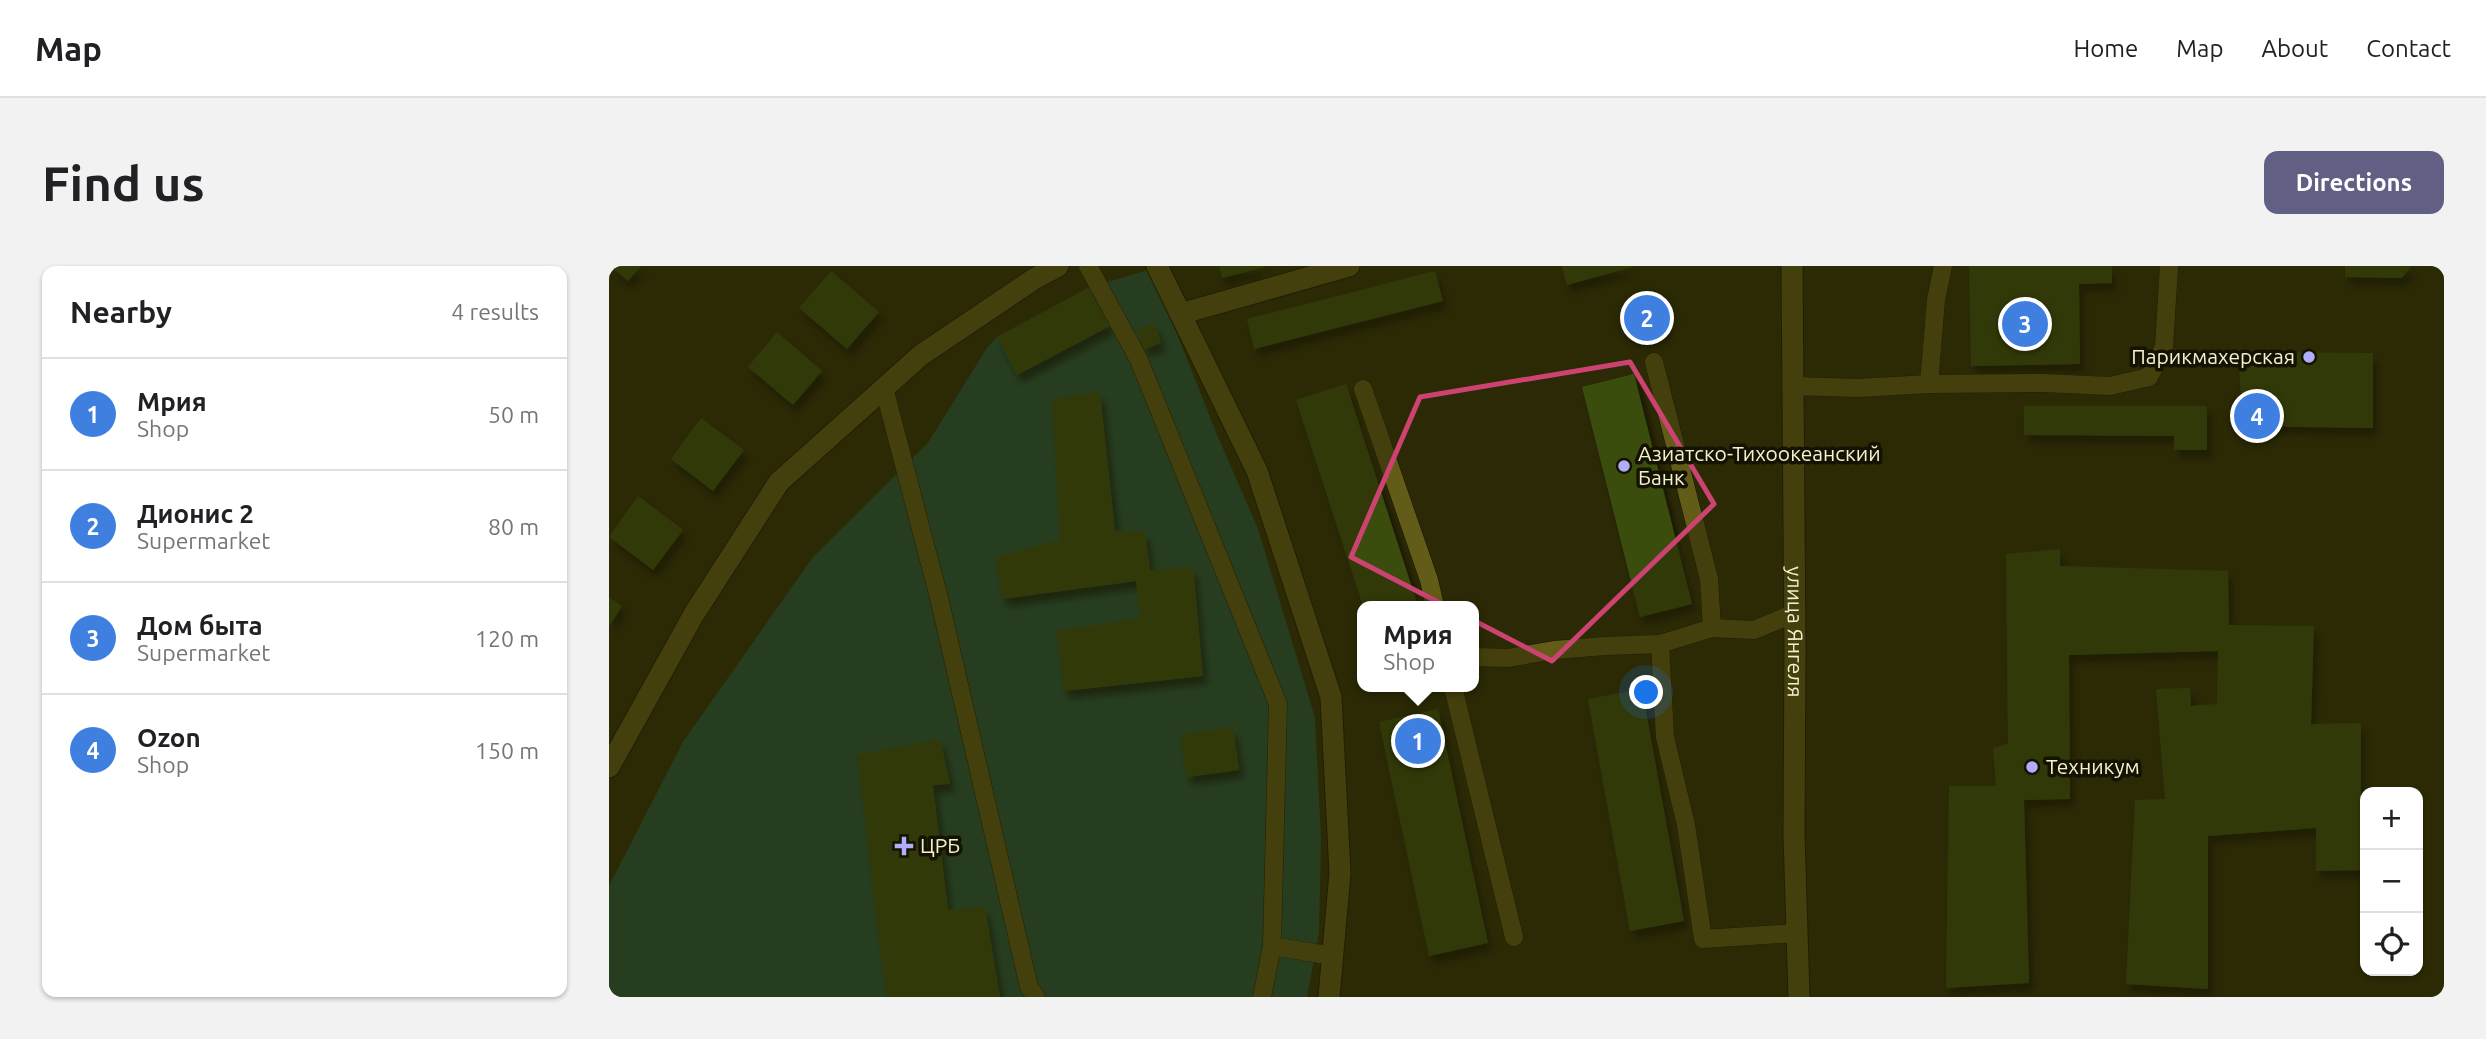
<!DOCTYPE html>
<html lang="en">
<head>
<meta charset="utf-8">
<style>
	body { margin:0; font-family:Ubuntu,sans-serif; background:#f2f2f2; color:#202124 }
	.controls { position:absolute; right:21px; bottom:21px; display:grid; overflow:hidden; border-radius:14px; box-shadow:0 2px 5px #0004 }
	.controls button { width:63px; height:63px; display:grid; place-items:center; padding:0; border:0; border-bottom:2px solid #e0e0e0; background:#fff; color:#202124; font:35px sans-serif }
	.you { position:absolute; left:1038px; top:427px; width:24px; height:24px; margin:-18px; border:5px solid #fff; border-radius:50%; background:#1a73e8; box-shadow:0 0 0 10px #1a73e833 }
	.badge { display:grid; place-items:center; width:46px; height:46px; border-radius:50%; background:#616084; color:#fff; font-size:23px; font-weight:700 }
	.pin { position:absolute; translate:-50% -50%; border:4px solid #fff; box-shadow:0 2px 7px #0006 }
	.popup { position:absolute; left:748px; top:335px; width:122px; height:91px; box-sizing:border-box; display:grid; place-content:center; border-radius:14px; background:#fff; filter:drop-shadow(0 2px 5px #0005); font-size:23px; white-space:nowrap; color:#757577 }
	.popup b { font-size:26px; color:#202124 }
	.popup::after { content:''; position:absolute; left:50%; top:100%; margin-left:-14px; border:14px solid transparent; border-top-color:#fff }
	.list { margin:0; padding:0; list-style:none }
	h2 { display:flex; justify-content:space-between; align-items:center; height:91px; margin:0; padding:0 28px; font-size:30px }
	h2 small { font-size:23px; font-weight:400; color:#757577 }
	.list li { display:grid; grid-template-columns:46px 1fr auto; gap:21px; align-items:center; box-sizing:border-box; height:112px; padding:0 28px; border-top:2px solid #e0e0e0 }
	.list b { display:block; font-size:26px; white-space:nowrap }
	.list p { margin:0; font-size:23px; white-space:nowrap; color:#757577 }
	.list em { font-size:23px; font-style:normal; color:#757577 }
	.icon { flex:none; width:38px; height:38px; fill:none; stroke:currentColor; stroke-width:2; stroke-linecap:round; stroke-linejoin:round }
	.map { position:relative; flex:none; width:1835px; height:731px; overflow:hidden; border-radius:14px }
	header { display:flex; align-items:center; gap:42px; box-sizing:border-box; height:98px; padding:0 35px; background:#fff; border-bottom:2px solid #e0e0e0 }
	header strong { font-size:33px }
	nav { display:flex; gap:38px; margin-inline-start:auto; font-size:24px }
	.intro { display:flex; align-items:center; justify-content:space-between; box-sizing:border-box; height:168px; padding:0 42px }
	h1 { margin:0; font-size:49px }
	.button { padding:18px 32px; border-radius:14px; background:#616084; color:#fff; font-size:24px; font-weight:700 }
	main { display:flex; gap:42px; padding:0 42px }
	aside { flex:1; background:#fff; border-radius:14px; box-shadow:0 2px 5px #0004 }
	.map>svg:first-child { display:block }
	.green { fill:#205641 }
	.building { fill:#3b4d10; filter:url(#shadow) }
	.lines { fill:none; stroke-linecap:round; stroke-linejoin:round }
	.lane-casing { stroke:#141201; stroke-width:19 }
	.street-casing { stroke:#141201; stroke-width:23 }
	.secondary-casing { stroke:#141201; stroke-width:23 }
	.lane { stroke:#625c18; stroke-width:18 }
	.street { stroke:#625c18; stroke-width:21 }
	.secondary { stroke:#625c18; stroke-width:21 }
	.marked { fill:none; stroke:#cc4372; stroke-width:5; stroke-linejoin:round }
	.poi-dot { fill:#b0aefa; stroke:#141200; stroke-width:2.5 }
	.labels { text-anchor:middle; stroke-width:7; stroke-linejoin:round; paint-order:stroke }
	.poi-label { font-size:21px; fill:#f3f1d0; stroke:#141200; text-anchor:start }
	.street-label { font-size:21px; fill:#f3f1d0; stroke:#141200 }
</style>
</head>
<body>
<header>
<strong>Map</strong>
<nav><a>Home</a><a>Map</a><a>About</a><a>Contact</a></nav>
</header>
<div class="intro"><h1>Find us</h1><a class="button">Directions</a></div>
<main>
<aside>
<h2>Nearby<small>4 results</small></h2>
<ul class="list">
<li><span class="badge" style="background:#3f7fe0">1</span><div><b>Мрия</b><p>Shop</p></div><em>50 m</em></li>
<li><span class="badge" style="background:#3f7fe0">2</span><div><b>Дионис 2</b><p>Supermarket</p></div><em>80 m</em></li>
<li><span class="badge" style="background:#3f7fe0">3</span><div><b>Дом быта</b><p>Supermarket</p></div><em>120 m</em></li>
<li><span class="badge" style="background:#3f7fe0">4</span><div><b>Ozon</b><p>Shop</p></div><em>150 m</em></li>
</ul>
</aside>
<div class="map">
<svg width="1835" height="731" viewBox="0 0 1835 731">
	<defs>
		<filter id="shadow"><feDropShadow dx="4.5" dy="8" stdDeviation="3.5" flood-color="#0009"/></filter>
	</defs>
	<rect width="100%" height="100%" fill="#2c2a06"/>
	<polygon class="green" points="542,3 609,171 649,263 706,452 712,572 710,666 698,731 0,731 0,620 74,476 204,291 319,177 378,82 388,71 479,22"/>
	<g class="building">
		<polygon points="1,0 32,0 19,15"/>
		<polygon points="610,0 656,0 656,1 613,12"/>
		<polygon points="953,0 1023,0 1023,1 958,19"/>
		<polygon points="1360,0 1503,0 1503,17 1470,18 1471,98 1362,100"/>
		<polygon points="1736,0 1802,0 1793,12 1736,11"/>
		<polygon points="222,5 270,46 238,83 190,42"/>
		<polygon points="826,5 834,35 645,83 638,53"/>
		<polygon points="479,22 501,60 408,109 388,71"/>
		<polygon points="1050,34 1056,64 1025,70 1019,40"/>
		<polygon points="545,57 552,77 535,84 528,64"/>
		<polygon points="168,66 213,105 184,139 139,101"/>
		<polygon points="1629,86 1764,87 1764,162 1634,160"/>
		<polygon points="1025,108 1083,338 1031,351 973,121"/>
		<polygon points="737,118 809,340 754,340 687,134"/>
		<polygon points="491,126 506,265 536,266 541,304 584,301 594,410 455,425 447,365 531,352 527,315 393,333 387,291 451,274 443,133"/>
		<polygon points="1415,140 1598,140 1598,184 1565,184 1565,170 1415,169"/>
		<polygon points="92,152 135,184 104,225 62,193"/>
		<polygon points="29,230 74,264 44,304 0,271"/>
		<polygon points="1451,283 1451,300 1619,305 1620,359 1705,360 1702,458 1752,457 1752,552 1756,552 1756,604 1707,605 1707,562 1599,570 1599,723 1517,718 1526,534 1556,533 1547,423 1581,422 1582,440 1608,438 1609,385 1460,389 1461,533 1415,534 1420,717 1337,722 1340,520 1387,520 1384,482 1399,478 1397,288"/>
		<polygon points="0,331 13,340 0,360"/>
		<polygon points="1033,423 1075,655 1021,665 979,433"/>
		<polygon points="829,443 879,677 820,690 770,456"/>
		<polygon points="624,461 630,504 578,511 571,469"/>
		<polygon points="331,473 341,518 324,519 339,644 376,641 391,731 277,731 248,489"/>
	</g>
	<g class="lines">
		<defs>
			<g id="lane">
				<polyline points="479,0 530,94 669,438 663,680 724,690"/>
				<polyline points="1045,96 1100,313 1103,362"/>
				<polyline points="1320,118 1327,34 1334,0"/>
				<polyline points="1183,120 1250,122 1320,118 1434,117 1501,120 1540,111 1555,81 1560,0"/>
				<polyline points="275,122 330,332 420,721 427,731"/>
				<polyline points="754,123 820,314 826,340"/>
				<polyline points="1051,378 1056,471 1077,559 1094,673 1187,667"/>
				<polyline points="865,391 899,392 945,384 996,380 1051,378 1103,362 1145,364 1186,347"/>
				<polyline points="844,421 905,671"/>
				<polyline points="653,731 663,680"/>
			</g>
			<g id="street">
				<polyline points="548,0 648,205 722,431 731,607 720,731"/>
				<polyline points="571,48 740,0"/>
			</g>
			<g id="secondary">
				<path id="s1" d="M1183,0l3,383 -1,186 5,162"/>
				<polyline points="0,501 85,348 170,216 312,89 425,13 449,0"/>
			</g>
		</defs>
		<use href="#lane" class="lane-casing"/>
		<use href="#street" class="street-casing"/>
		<use href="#secondary" class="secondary-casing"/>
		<use href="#lane" class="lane"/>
		<use href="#street" class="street"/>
		<use href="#secondary" class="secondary"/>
	</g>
	<path d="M0 0H1835V731H0ZM1021,96l84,142 -162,157 -201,-104 69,-160z" fill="#2c2a06" fill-opacity=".55" fill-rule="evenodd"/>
	<path class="marked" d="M1021,96l84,142 -162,157 -201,-104 69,-160z"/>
	<g class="poi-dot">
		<circle cx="1700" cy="91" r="7"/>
		<circle cx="1015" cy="200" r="7"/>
		<circle cx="1423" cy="501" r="7"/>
		<path d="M291.5 569.5h7v7h7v7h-7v7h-7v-7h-7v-7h7z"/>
	</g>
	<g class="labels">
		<g class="poi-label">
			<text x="1686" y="98" text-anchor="end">Парикмахерская</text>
			<text x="1029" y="195">Азиатско-Тихоокеанский<tspan x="1029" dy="24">Банк</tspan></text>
			<text x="1437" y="508">Техникум</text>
			<text x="311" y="587">ЦРБ</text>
		</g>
		<g class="street-label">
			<text dy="7" stroke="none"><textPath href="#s1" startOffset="366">улица Янгеля</textPath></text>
		</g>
	</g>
</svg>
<div class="controls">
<button>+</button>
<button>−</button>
<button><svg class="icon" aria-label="locate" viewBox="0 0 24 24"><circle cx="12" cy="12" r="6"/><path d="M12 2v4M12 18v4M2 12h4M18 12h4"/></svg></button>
</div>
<div class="you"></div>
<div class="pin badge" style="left:809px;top:475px;background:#3f7fe0">1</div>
<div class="popup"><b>Мрия</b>Shop</div>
<div class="pin badge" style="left:1038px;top:52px;background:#3f7fe0">2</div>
<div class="pin badge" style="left:1416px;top:58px;background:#3f7fe0">3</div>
<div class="pin badge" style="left:1648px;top:150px;background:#3f7fe0">4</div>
</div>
</main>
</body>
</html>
